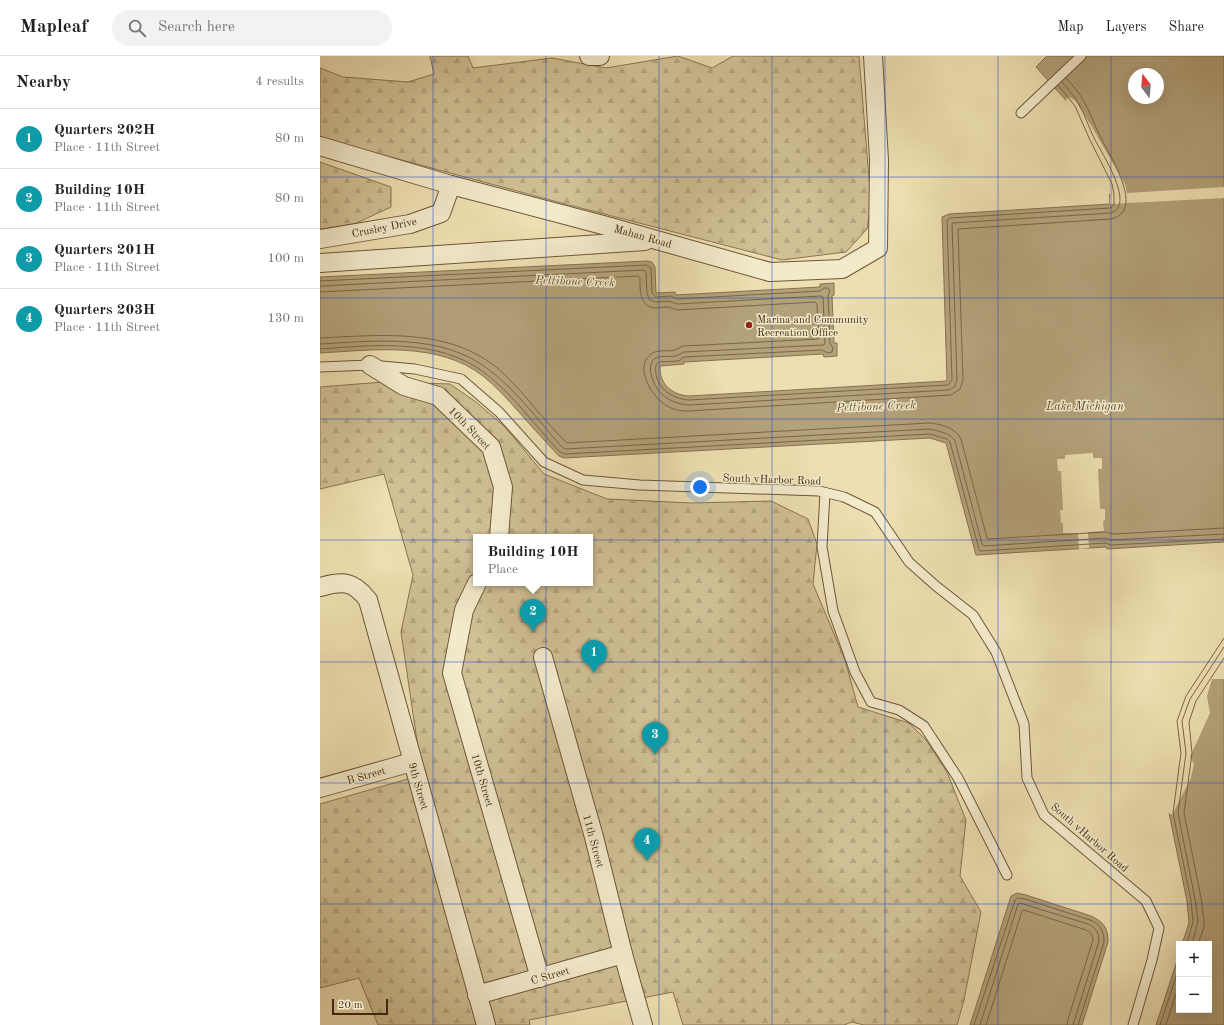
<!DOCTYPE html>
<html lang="en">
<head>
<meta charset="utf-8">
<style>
	body { margin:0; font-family:"Old Standard TT",serif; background:#f2f2f2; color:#202124 }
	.controls { position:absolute; right:12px; bottom:12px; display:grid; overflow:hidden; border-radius:0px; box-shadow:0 4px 16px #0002 }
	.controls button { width:36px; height:36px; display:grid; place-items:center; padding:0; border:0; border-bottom:1px solid #e0e0e0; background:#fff; color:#202124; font:20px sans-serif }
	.compass { position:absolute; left:808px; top:12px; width:36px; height:36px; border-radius:50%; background:#fff; box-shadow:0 4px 16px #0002; rotate:344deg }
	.scale { position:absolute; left:12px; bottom:10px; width:56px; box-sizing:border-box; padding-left:4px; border:2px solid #43290e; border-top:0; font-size:11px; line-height:14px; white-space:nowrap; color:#43290e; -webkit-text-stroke:3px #f3eacc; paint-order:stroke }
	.you { position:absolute; left:380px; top:431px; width:14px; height:14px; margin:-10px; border:3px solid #fff; border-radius:50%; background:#1a73e8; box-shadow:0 0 0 6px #1a73e833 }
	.badge { display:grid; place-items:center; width:26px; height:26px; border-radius:50%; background:#8f2418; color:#fff; font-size:13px; font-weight:700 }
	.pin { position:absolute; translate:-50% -33px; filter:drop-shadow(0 1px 2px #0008) }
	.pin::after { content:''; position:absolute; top:21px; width:14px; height:12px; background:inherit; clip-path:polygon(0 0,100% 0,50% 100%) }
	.popup { position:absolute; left:153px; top:478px; width:120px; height:52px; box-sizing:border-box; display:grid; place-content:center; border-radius:0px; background:#fff; filter:drop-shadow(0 1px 3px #0005); font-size:13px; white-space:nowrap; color:#757577 }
	.popup b { font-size:15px; color:#202124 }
	.popup::after { content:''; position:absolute; left:50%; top:100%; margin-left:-8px; border:8px solid transparent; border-top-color:#fff }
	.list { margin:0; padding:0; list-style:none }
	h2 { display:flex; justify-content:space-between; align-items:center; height:52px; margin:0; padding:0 16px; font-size:17px }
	h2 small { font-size:13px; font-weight:400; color:#757577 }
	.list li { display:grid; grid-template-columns:26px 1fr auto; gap:12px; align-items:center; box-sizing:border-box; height:60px; padding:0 16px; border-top:1px solid #e0e0e0 }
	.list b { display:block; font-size:15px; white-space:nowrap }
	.list p { margin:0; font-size:13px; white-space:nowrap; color:#757577 }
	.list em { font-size:13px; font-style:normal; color:#757577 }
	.icon { flex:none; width:22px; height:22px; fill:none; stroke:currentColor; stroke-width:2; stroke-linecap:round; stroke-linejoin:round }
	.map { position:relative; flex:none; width:904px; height:969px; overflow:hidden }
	header { display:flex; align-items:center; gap:24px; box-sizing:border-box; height:56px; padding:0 20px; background:#fff; border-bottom:1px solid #e0e0e0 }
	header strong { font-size:19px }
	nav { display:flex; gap:22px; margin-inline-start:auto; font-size:14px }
	.search { width:280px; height:36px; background:#f2f2f2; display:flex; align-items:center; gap:10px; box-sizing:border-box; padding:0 14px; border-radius:22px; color:#757577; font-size:15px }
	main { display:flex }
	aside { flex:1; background:#fff }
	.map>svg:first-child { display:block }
	.forest { fill:url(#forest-firs); stroke:#8a7452; fill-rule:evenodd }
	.water { fill:#b3a17a; stroke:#86714f; fill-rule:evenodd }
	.pier { fill:#eddfb1 }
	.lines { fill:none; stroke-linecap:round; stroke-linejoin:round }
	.shore { stroke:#7b6544; stroke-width:1 }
	.service-casing { stroke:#6e5637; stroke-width:11 }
	.minor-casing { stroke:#6e5637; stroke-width:20 }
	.service { stroke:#f3eacc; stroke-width:9 }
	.minor { stroke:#f3eacc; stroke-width:18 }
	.grid { fill:none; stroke:#1d4ed8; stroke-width:1; stroke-opacity:0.55 }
	.poi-dot { fill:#8f2418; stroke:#f3eacc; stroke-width:1.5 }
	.labels { text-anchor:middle; stroke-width:3; stroke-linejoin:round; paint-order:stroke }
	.street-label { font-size:11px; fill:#43290e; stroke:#f3eacc }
	.poi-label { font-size:11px; fill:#43290e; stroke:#f3eacc; text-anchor:start }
	.water-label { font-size:12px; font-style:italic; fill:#654d2e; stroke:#f3eacc }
</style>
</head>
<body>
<header>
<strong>Mapleaf</strong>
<div class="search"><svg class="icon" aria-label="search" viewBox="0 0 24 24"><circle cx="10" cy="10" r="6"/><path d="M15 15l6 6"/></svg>Search here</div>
<nav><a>Map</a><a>Layers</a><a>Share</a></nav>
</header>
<main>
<aside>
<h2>Nearby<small>4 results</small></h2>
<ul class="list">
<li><span class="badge" style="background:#0f9aa8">1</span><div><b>Quarters 202H</b><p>Place · 11th Street</p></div><em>80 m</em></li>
<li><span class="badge" style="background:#0f9aa8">2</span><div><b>Building 10H</b><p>Place · 11th Street</p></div><em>80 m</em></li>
<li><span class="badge" style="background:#0f9aa8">3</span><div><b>Quarters 201H</b><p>Place · 11th Street</p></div><em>100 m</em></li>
<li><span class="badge" style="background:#0f9aa8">4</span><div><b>Quarters 203H</b><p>Place · 11th Street</p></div><em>130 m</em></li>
</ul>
</aside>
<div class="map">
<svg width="904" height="969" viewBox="0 0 904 969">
	<defs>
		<pattern id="forest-firs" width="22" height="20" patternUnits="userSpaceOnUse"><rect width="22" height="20" fill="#d0c095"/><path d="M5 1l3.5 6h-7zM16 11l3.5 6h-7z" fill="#b4a57f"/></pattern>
	</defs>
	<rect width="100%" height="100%" fill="#eddfb1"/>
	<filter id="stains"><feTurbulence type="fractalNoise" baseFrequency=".005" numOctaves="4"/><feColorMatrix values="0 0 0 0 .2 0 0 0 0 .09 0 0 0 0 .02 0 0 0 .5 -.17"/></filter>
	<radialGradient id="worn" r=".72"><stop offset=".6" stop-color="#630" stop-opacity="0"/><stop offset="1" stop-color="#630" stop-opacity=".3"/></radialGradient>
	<g class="forest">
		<polygon points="110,0 148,0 153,12 232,2 286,12 358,0 392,12 413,0 539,0 551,147 547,173 526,196 462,204 234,145 0,82 0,12 23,21 88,26 114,18"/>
		<polygon points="0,106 71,131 71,151 28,171 0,175"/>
		<path d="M63,326l67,2 26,18 29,25 39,47 63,25 85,4 79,-2 37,18 9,25 -4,40 32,76 13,47 51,16 17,17 21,32 19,48 -6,56 21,36 -17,88 -7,25h-93l-12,-3 -8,3h-161l-10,-33 -144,28 1,5h-152l-19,-47 -39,10v-184l102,-29 -21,-143 12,-57 -29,-101 -64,15v-102zM156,481h114v46h-114z"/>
	</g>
	<g class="water">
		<path d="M727,0h177v486l-117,7 -1,-2 -130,8 -30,-112 -16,-5 -366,20 -5,-2c-14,-15 -28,-30 -41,-45 -11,-12 -22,-25 -35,-35 -45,-35 -110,-26 -163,-23v-76l327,-16 5,1 3,5 1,26 19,-1 1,3 144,-8v-3l14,-1v12l-2,1 2,47h3v13l-13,1 -1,-3 -139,8v2l-24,2c-1,18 12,29 29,30l258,-15 -5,-164 7,-3 161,-10 -1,-19 -38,-77 -7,-10 -28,-31zM814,18h24v24h-24z"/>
		<polygon points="904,575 904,969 836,969 859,899 859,954 889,954 889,888 862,888 869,867 867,845 849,757"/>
		<path d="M697,837l9,2 65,21c13,6 17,12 17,26l-26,83h-112l41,-129z"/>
	</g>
	<g class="pier">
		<polygon points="749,41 755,44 772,71 805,128 807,137 904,131 904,142 790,148 790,138 788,138 787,130 764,87 749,53 744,45"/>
		<polygon points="773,397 773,402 782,402 782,413 778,413 780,453 785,453 785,464 783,465 784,475 768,476 769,492 759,493 758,477 743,477 743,467 741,467 740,454 743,454 741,415 738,415 737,403 745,403 745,399"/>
		<polygon points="904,573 904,623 892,623 887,640 890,657 870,701 874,708 871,722 852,759 847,756 855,697 851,664 860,638"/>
	</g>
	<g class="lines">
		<g class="shore">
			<path d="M0,225l326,-16 5,3 1,25 4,4 15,-1 6,3 143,-8 4,-3h4l2,3 -2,5 2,47 3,5 -1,4 -4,1 -6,-3 -138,7 -5,4 -20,1 -3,3c-3,20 14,34 33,35l259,-15 4,-5 -5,-160 3,-2 160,-10 4,-3v-11l-2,-10 -22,-44 -15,-34 -17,-21"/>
			<path d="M0,230l324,-16 2,2 1,21 2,6 6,3 14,-1 8,3 144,-8 2,1 2,46 -1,2 -140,7c-3,1 -5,3 -8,4 -7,1 -16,-1 -22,3 -4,4 -4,10 -3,15 4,19 19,30 38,31l260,-15 6,-4 2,-6 -5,-157 159,-10c25,-7 -9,-60 -16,-73 -6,-12 -10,-25 -16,-36 -5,-8 -11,-15 -17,-22"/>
			<path d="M0,236l318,-16 2,2c0,12 -1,29 16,30 4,0 8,-1 12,-1 4,1 6,2 9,3l138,-8 2,2 2,33 -1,2 -134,7c-4,1 -6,3 -9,4 -8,2 -17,-1 -24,4 -18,14 2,44 16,52 7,4 14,5 21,5l263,-16 9,-6 3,-9 -5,-151 153,-10c36,-8 -3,-66 -11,-83 -6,-12 -10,-25 -17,-36 -4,-8 -11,-15 -17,-22"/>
			<path d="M0,282c63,-3 133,-11 183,35 16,15 30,33 45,50 6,6 12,14 19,20l362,-20c12,1 27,5 32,16l26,99 1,1 117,-7 8,2 111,-6"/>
			<path d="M0,288c55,-3 121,-11 168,25 26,19 51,52 73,77l4,3 364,-20c9,2 22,4 26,12l27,103 2,2 121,-8 7,2 112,-6"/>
			<path d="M0,293c54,-4 119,-11 165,24 29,22 50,53 75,79l5,2 365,-20 17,5 3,3 29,107 1,2 126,-8 5,2 113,-6"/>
			<polyline points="867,888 873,866 871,844 853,757 861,697 857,665 866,640 904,582"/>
			<polyline points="872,888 878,865 875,843 858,757 866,697 862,665 870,643 904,591"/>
			<polyline points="878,888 884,871 884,864 881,842 864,757 872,697 869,666 876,645 904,602"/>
			<path d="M654,969l41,-125 3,-2 7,1 65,21c10,4 14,11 14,22l-26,83"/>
			<path d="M660,969l38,-121 2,-1 68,21c8,4 11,8 11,17l-26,84"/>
			<path d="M666,969l36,-114 2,-1 62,20c4,2 7,5 7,10l-25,79 -1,6"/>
			<polyline points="840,969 859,912"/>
			<polyline points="846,969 859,928"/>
		</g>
		<defs>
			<g id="service">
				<polyline points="701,57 761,0"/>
				<polyline points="0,311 50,309 95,313 141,323 179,356 224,406 263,424 320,429 499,435 524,441 555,456 589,506 616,530 653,559 676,596 704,668 707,722 724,759 826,845 839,872 832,904 813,969"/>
				<polyline points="505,437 502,491 513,555 535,616 551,646 579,654 604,670 638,722 687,819"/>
			</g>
			<g id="minor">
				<polyline points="269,0 280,0"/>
				<polyline points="0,90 131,129 283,169 450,216 522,213 558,192 559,104 553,0"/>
				<polyline points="0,183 90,168 121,157 131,129"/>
				<polyline points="0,207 325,185"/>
				<polyline points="50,309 84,330 118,340 171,391 183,431 179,481"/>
				<polyline points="157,527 144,554 132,617 220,922"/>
				<path d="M0,531c22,-6 33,-7 48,13l118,425"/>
				<polyline points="223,601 274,781 303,898 323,969"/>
				<polyline points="0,732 92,706"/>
				<polyline points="157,939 303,898"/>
			</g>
		</defs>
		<use href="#service" class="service-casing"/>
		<use href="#minor" class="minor-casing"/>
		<use href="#service" class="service"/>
		<use href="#minor" class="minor"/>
	</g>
	<path class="grid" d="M113,0v969M226,0v969M339,0v969M452,0v969M565,0v969M678,0v969M791,0v969M0,121h904M0,242h904M0,363h904M0,484h904M0,606h904M0,727h904M0,848h904"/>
	<circle class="poi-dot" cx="429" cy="269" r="4"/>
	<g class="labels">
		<g class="street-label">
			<text transform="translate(64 171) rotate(-11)" y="4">Crusley Drive</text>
			<text transform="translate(323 180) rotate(16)" y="4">Mahan Road</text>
			<text transform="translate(150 372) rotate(46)" y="4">10th Street</text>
			<text transform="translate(452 423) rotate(2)" y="4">South vHarbor Road</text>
			<text transform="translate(46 719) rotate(-16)" y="4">B Street</text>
			<text transform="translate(163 724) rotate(74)" y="4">10th Street</text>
			<text transform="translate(99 730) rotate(74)" y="4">9th Street</text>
			<text transform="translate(770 781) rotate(41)" y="4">South vHarbor Road</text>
			<text transform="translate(274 785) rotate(75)" y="4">11th Street</text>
			<text transform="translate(230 919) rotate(-16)" y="4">C Street</text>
		</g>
		<g class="poi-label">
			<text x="437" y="267">Marina and Community<tspan x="437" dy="13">Recreation Office</tspan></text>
		</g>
		<g class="water-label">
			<text transform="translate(255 225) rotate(2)" y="4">Pettibone Creek</text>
			<text transform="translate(556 350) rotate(-2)" y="4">Pettibone Creek</text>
			<text x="765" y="354">Lake Michigan</text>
		</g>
	</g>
	<rect width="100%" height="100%" filter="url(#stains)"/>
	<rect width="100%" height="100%" fill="url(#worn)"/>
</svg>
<div class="controls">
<button>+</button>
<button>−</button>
</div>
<svg class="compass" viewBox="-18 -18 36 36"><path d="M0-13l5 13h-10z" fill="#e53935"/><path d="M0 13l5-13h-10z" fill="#757577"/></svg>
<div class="scale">20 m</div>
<div class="you"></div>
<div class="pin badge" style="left:274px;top:617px;background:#0f9aa8">1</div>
<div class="pin badge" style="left:213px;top:576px;background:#0f9aa8">2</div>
<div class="popup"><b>Building 10H</b>Place</div>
<div class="pin badge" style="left:335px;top:699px;background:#0f9aa8">3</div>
<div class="pin badge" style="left:327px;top:805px;background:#0f9aa8">4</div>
</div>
</main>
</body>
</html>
